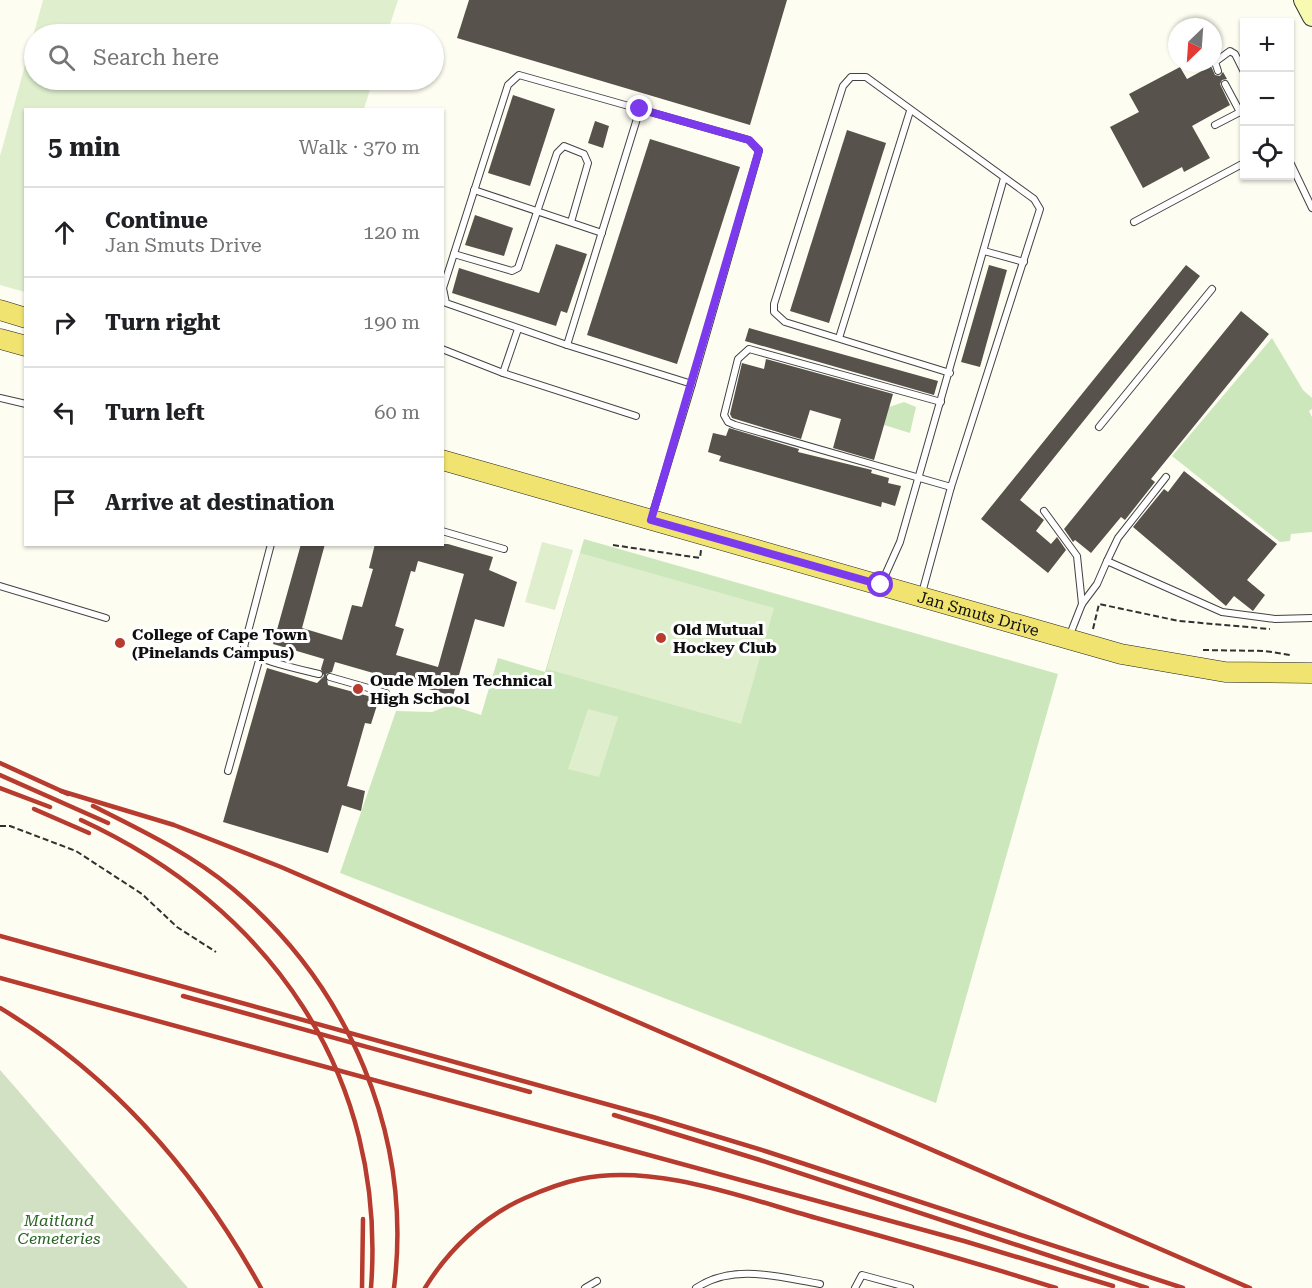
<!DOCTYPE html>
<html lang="en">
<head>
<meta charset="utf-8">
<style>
	body { margin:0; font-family:"Roboto Serif",serif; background:#f2f2f2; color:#202124 }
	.controls { position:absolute; right:18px; top:18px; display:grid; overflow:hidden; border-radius:0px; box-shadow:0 2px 4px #0004 }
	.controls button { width:54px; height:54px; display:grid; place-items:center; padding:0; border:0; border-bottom:2px solid #e0e0e0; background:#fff; color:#202124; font:30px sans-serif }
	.compass { position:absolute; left:1168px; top:18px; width:54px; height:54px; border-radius:50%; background:#fff; box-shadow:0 2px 4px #0004; rotate:205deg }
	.stop { position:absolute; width:18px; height:18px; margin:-14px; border:4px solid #7c3aed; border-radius:50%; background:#fff }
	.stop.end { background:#7c3aed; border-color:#fff; box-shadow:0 2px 6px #0008 }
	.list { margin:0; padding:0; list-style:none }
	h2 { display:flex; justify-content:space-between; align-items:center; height:78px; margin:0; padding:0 24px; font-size:26px }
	h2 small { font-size:20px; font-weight:400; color:#757577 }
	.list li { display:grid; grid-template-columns:39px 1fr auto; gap:18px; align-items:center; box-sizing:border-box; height:90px; padding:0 24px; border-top:2px solid #e0e0e0 }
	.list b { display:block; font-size:22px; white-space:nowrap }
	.list p { margin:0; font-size:20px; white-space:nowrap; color:#757577 }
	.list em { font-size:20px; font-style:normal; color:#757577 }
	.icon { flex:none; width:33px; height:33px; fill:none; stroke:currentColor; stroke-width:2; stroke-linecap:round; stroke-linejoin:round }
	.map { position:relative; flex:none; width:1312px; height:1288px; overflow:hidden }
	.search { position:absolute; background:#fff; box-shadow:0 2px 4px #0004; left:24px; top:24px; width:420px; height:66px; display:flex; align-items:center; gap:15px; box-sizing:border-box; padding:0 21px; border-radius:33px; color:#757577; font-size:22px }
	.panel { position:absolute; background:#fff; box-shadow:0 2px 4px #0004; left:24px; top:108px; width:420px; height:438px; border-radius:0px }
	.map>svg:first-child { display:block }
	.green { fill:#cde7bd }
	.cemetery { fill:#d2e0c3 }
	.pitch { fill:#dfefce }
	.building { fill:#57524c; fill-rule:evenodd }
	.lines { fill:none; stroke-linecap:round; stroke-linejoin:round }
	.lane-casing { stroke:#424242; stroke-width:8 }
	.secondary-casing { stroke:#313131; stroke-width:20 }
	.primary-casing { stroke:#202020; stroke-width:21 }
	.path { stroke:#313131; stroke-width:2; stroke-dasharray:6 3; stroke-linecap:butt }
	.lane { stroke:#fff; stroke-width:6 }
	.secondary { stroke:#f8fab1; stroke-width:18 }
	.primary { stroke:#f0e36f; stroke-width:20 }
	.rail { stroke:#b73b2e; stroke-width:4.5 }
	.route { stroke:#7c3aed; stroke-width:8 }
	.poi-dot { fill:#b73b2e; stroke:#fff; stroke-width:2 }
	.labels { text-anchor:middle; stroke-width:6; stroke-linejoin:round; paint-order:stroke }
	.street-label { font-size:16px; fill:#0f0f0f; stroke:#fff }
	.poi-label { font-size:16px; font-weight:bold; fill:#0f0f0f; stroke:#fff; text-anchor:start }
	.park-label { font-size:16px; font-style:italic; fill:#276322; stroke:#fff }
</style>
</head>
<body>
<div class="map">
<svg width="1312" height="1288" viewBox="0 0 1312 1288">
	<rect width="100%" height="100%" fill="#fefdf2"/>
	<g class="green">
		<polygon points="1272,338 1303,390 1312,398 1312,409 1309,411 1312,417 1312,532 1291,534 1290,541 1280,542 1172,456"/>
		<polygon points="904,402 916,407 910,433 884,425 889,407"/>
		<polygon points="584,539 1058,674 936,1103 340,873 396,711 432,712 450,705 481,715 498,658 545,672"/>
	</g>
	<polygon class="cemetery" points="0,1070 15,1087 188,1288 0,1288"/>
	<g class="pitch">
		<polygon points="43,0 398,0 387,34 34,34 34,80 373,80 364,109 26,110 25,292 0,285 0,156"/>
		<polygon points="542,542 573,550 555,610 525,602"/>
		<polygon points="580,553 774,608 741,724 547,669"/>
		<polygon points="588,709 618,717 599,777 568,769"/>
	</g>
	<g class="building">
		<polygon points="469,0 787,0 750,125 457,38"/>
		<polygon points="1211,66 1215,75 1220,76 1223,72 1227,79 1222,80 1220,84 1230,105 1192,126 1210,158 1184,172 1182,167 1143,188 1110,127 1139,112 1129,94 1180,67 1187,79"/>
		<polygon points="513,95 555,109 530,186 488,173"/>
		<polygon points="595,121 609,126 603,148 588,143"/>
		<polygon points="847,130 886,143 829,323 790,311"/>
		<polygon points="650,139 740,167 677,364 587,335"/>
		<polygon points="475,215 513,228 504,256 465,245"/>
		<polygon points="556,244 587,254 567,313 561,311 556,326 452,293 459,268 539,293"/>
		<polygon points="989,265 1007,270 980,367 961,362"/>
		<polygon points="1186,265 1200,276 1020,500 1044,520 1036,531 1051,544 1057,537 1066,550 1048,573 981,519"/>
		<polygon points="1241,311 1269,334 1151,479 1155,482 1125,520 1121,517 1091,553 1075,540 1073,542 1064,529"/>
		<polygon points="749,328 938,381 934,395 745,341"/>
		<polygon points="766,359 893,394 874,460 833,448 841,419 810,410 801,439 732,418 730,414 742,363 764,369"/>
		<polygon points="729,428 799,449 798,452 872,470 871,473 889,478 888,483 901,486 895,506 882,502 881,507 719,461 721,456 708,452 713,433 726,436"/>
		<polygon points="1184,471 1277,544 1247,580 1265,595 1253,611 1234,596 1226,606 1133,527 1164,489 1168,492"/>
		<path d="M301,544h24l-23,84 40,12 10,-35 10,2 11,-38 -4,-1 6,-24h73l45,13 -4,13 28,12 -13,45 -29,-8 -22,77 -118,-34 -3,10 -6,2 2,11 51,14 -8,25 -6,-1 -18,63 18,5 -4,20 -19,-6 -14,48 -105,-31 44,-154 50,15 7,-7 -3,-7 3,-10 -51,-15zM418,561l46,13 -26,93 -42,-12 8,-26 -9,-3 16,-55 4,1z"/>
	</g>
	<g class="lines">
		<defs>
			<g id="lane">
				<polyline points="1218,71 1215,62 1230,51 1235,54 1244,72"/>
				<polygon points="519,75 749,140 759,151 692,384 567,345 446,303 443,288 508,85"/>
				<polyline points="1225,84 1240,112"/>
				<polyline points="1215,125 1244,110"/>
				<polyline points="1290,162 1312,208"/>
				<polyline points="474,190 602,233"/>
				<polyline points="1134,222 1244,163"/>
				<polyline points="984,251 1024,262"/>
				<polyline points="454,254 512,271 518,268 557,153 564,146 584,154 588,163 571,222"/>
				<polyline points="518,329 503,373 636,416"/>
				<polyline points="839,338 910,111"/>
				<polyline points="567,345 640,109"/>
				<polyline points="442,349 503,373"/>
				<polyline points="0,398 26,404"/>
				<polyline points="941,402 749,349 738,359 724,415 728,422 735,425 951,487"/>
				<polyline points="1099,427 1212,289"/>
				<polyline points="1044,511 1077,556 1082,604"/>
				<polyline points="652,516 692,384"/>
				<polyline points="442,531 504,549"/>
				<path d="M271,544l-27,103c8,13 59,23 75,27"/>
				<polyline points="1107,561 1118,538 1166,477"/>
				<polyline points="882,582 900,542 1004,178"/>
				<polyline points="0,586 106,618"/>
				<polyline points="922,593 951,487 1040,209 1034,199 866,77 851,77 843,86 774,304 774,312 785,322 950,373"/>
				<polyline points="1069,637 1082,604 1097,584 1107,561 1222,612 1275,619 1312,618"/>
				<polyline points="330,677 386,693"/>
				<polyline points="228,771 260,657"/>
				<polyline points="585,1288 597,1281"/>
				<path d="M696,1288c38,-25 82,-11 124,-4"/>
				<polyline points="855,1288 862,1275 910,1288"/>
			</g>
			<polyline id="secondary" points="1303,0 1312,17"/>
			<g id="primary">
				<polyline points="0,310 26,318"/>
				<polyline points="0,339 26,346"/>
				<path id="s1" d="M442,460l679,194 104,18 87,1"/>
			</g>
		</defs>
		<use href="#lane" class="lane-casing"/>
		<use href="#secondary" class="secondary-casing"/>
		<use href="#primary" class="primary-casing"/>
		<g class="path">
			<polyline points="613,545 700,558 701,550"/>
			<polyline points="1093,629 1099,604 1179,621 1270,629"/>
			<polyline points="1203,650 1265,651 1290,655"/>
			<polyline points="0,826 10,826 76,851 142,894 177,927 216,952"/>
		</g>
		<use href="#lane" class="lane"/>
		<use href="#secondary" class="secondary"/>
		<use href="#primary" class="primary"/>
		<g class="rail">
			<polyline points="0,763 68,794"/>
			<polyline points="0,775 108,823"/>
			<polyline points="0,788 50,807"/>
			<polyline points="61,791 174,825 281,867 1250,1288"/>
			<path d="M93,806c48,24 98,48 140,83 116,97 180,247 161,399"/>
			<polyline points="34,809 89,833"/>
			<path d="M81,820c189,87 306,255 290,468"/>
			<polyline points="0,936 653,1117 765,1151 1183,1288"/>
			<polyline points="0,978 964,1241 1113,1286"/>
			<polyline points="183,996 530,1092"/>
			<path d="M0,1008c112,67 198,166 261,280"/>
			<polyline points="614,1115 760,1160 1147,1288"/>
			<polyline points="362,1288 363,1219"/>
			<path d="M425,1288c23,-38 59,-72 100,-90 18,-8 36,-15 55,-19 77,-16 167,20 240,40 79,22 158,44 236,69"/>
		</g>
	</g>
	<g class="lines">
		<polyline class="route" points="640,109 749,140 759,150 651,520 881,585"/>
	</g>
	<g class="poi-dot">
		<circle cx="661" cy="638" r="6"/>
		<circle cx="120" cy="643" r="6"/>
		<circle cx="358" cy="689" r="6"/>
	</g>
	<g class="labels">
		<g class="street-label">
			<text dy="6" stroke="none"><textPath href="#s1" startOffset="558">Jan Smuts Drive</textPath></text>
		</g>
		<g class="poi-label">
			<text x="673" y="635">Old Mutual<tspan x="673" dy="18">Hockey Club</tspan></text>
			<text x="132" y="640">College of Cape Town<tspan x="132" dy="18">(Pinelands Campus)</tspan></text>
			<text x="370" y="686">Oude Molen Technical<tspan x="370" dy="18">High School</tspan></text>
		</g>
		<g class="park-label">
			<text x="59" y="1226">Maitland<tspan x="59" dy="18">Cemeteries</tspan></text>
		</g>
	</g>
</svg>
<div class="controls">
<button>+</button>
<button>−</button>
<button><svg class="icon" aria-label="locate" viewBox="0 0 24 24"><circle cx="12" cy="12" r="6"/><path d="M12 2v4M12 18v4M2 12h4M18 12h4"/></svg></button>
</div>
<svg class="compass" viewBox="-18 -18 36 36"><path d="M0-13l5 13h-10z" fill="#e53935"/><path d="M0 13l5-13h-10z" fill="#757577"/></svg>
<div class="stop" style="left:881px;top:585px"></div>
<div class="stop end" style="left:640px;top:109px"></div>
<div class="search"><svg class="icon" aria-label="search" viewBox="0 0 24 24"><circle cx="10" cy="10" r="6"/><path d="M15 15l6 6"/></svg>Search here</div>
<section class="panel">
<h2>5 min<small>Walk · 370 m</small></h2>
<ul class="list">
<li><svg class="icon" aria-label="ahead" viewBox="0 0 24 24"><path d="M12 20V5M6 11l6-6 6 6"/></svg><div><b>Continue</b><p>Jan Smuts Drive</p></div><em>120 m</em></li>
<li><svg class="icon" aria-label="right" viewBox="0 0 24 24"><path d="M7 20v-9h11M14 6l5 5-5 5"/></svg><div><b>Turn right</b></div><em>190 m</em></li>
<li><svg class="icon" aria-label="left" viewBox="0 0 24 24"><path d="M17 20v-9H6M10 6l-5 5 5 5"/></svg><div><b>Turn left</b></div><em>60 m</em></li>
<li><svg class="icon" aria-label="arrive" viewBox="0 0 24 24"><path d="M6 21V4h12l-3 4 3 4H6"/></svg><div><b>Arrive at destination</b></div></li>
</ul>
</section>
</div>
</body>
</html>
